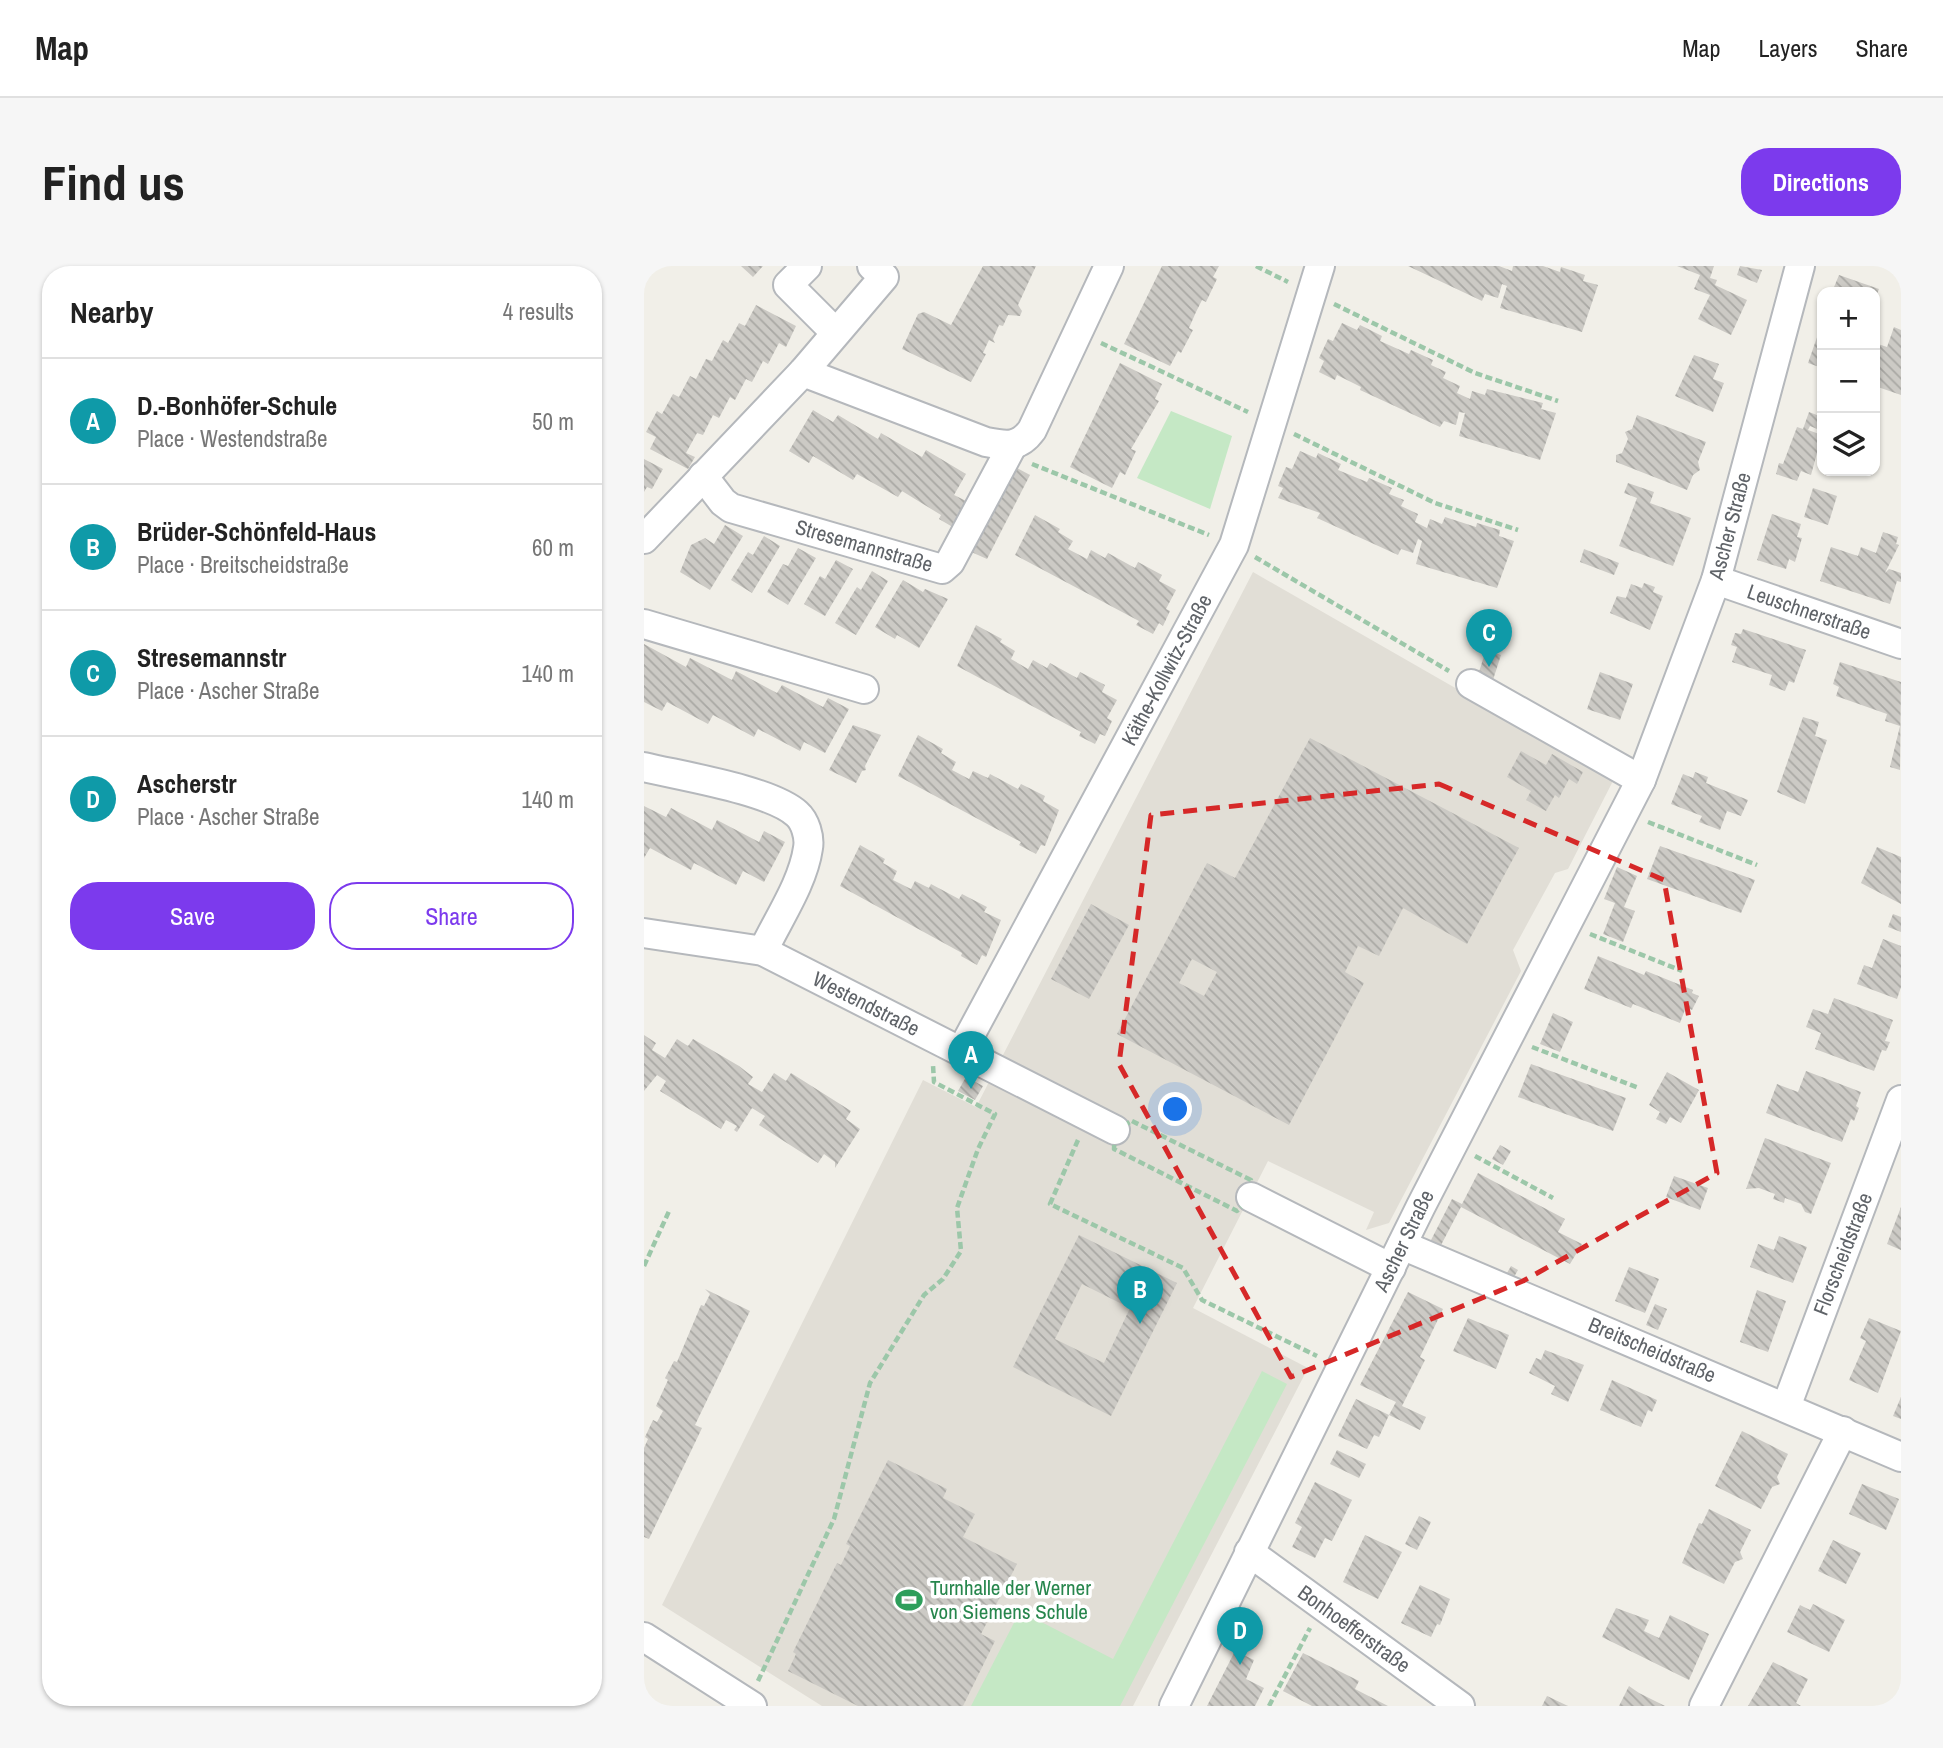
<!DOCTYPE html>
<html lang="en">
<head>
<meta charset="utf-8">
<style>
	body { margin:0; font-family:"Archivo Narrow",sans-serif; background:#f6f6f6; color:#222 }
	.controls { position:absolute; right:21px; top:21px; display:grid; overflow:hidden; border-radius:14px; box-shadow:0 2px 5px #0004 }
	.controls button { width:63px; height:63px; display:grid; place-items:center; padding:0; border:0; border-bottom:2px solid #e0e0e0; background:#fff; color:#222; font:35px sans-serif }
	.you { position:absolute; left:532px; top:844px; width:24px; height:24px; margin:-18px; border:5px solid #fff; border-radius:50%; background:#1a73e8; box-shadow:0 0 0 10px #1a73e833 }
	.badge { display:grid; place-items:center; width:46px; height:46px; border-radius:50%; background:#7c3aed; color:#fff; font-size:23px; font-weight:700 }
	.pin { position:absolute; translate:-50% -58px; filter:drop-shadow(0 2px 4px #0008) }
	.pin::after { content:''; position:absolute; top:37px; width:24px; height:21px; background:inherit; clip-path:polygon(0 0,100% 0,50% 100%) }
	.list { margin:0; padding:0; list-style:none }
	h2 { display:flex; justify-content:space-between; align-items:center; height:91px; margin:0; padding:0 28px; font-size:30px }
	h2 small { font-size:23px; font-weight:400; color:#767676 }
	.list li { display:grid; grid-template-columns:46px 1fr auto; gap:21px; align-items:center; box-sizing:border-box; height:126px; padding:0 28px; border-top:2px solid #e0e0e0 }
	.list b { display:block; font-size:26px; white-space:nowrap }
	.list p { margin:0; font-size:23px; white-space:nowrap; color:#767676 }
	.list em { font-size:23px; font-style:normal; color:#767676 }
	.actions { display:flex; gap:14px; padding:21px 28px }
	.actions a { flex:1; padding:16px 0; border:2px solid #7c3aed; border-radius:28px; text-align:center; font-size:24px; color:#7c3aed }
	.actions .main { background:#7c3aed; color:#fff }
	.icon { flex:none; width:38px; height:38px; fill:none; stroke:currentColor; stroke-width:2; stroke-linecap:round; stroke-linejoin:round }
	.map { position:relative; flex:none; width:1257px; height:1440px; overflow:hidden; border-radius:28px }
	header { display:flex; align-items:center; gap:42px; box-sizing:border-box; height:98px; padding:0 35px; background:#fff; border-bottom:2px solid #e0e0e0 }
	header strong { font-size:33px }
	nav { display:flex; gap:38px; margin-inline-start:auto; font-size:24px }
	.intro { display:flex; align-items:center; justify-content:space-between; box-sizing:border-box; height:168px; padding:0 42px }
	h1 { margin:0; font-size:49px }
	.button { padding:18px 32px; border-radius:28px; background:#7c3aed; color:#fff; font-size:24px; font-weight:700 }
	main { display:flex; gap:42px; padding:0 42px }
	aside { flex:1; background:#fff; border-radius:28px; box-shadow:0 2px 5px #0004 }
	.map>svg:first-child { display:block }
	.education { fill:#e1ded6 }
	.green { fill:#c5e8c5 }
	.building { fill:url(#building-back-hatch); fill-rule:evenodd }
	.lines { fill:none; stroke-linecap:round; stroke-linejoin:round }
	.street-casing { stroke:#b5b8bc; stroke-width:32 }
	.path { stroke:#9cc7a9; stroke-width:4.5; stroke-dasharray:7 3.5; stroke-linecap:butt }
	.street { stroke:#fff; stroke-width:28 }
	.marked { fill:none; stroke:#d62828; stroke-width:5; stroke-dasharray:14 9; stroke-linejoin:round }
	.labels { text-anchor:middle; stroke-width:7; stroke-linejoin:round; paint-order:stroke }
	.street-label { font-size:21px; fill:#5f6368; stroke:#fff }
	.leisure-label { font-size:21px; fill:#27864d; stroke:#fff; text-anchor:start }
</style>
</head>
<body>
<header>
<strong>Map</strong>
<nav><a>Map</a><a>Layers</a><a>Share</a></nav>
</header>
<div class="intro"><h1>Find us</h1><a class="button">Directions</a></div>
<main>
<aside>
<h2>Nearby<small>4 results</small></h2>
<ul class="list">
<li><span class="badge" style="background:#0f9aa8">A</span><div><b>D.-Bonhöfer-Schule</b><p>Place · Westendstraße</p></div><em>50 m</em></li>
<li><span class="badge" style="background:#0f9aa8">B</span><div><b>Brüder-Schönfeld-Haus</b><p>Place · Breitscheidstraße</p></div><em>60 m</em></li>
<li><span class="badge" style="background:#0f9aa8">C</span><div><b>Stresemannstr</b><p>Place · Ascher Straße</p></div><em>140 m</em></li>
<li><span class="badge" style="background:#0f9aa8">D</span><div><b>Ascherstr</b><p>Place · Ascher Straße</p></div><em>140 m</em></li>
</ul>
<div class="actions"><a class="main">Save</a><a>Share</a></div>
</aside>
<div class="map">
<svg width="1257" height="1440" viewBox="0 0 1257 1440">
	<defs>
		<pattern id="building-back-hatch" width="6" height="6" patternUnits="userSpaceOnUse" patternTransform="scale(1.75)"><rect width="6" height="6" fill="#cccac5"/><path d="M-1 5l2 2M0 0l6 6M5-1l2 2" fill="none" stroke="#a9a8a4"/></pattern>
	</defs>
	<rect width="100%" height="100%" fill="#f1efe8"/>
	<polygon class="education" points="609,306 970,513 924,603 911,607 869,684 877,705 745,957 722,964 730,946 624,895 549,1042 664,1102 489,1440 178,1440 18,1339 279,814 332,841"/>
	<g class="green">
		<polygon points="527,145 588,170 566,243 493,212"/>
		<polygon points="618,1105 643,1118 476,1440 327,1440 376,1345 469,1393"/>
	</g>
	<g class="building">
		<polygon points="97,0 119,0 109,11"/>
		<polygon points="339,0 392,0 374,39 378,45 376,50 364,49 359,60 355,59 349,73 351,77 345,74 339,87 342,88 327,116 258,83 274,48 280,46 307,59"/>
		<polygon points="518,0 575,0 569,11 573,13 562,36 558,34 552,46 545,62 549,64 537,87 534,85 526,100 480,78"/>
		<polygon points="764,0 855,0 868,5 869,0 899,0 916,6 917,1 941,9 939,15 954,19 938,66 856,42 863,20 858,18 854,32 841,28 838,35"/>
		<polygon points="1033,0 1070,0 1066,12 1073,14 1071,19 1103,34 1087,69 1054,53 1066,29 1050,23 1056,9"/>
		<polygon points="1096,0 1118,4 1113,17 1093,9"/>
		<polygon points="1195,9 1235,23 1231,33 1231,26 1188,26"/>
		<polygon points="112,39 152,60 142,81 135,77 124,98 119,95 108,116 102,113 91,134 86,131 75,152 69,149 59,169 53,167 42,187 51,191 44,203 6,183 12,171 2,166 13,145 18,148 29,128 35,131 46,110 52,113 62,93 68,95 79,74 84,77 95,57 101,60"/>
		<polygon points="698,57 713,64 716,59 738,70 736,75 765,88 767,84 789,94 787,99 802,106 799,112 816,120 813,127 826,133 828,125 841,129 843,123 899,137 897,143 912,147 896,194 815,170 821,147 815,146 812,159 800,155 796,161 716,124 717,121 693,109 691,114 675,106 680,95 675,92 684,73 689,75"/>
		<polygon points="1178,57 1178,102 1164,97"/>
		<polygon points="1250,61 1257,64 1257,129 1231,120 1231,77 1243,81"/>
		<polygon points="1050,89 1075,98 1069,113 1080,117 1069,146 1031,130"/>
		<polygon points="476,97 518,118 511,133 515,135 487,183 492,185 481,209 476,206 468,222 426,201"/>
		<polygon points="169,144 189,156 194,149 234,173 237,167 278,191 282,184 322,208 310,229 326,237 312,263 295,253 297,249 258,225 254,231 213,208 209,214 169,190 165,197 145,185"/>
		<polygon points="1165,146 1178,151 1178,165 1166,160 1164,164 1178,169 1167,209 1157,205 1153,215 1132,208 1135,197 1139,198 1153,161 1159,163"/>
		<polygon points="993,149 1062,176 1054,196 1056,204 1049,209 1043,224 972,196 972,189 978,187 984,173 981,166 988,163"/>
		<polygon points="656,185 672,192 674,187 697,198 694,204 723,216 725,212 748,222 745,228 760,234 757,240 774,248 771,256 783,262 786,253 798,258 801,251 832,261 833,257 856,264 855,270 870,275 853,322 772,298 778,275 774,273 769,287 757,283 754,289 673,252 676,247 634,232 639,222 634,220 642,201 648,203"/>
		<polygon points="0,193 19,203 8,223 3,221 0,226"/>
		<polygon points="369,200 386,209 343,293 325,285"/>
		<polygon points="984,217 1010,226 1006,237 1047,252 1029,300 975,280 993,232 980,227"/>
		<polygon points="1169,222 1193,230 1184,259 1160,251"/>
		<polygon points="1128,248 1157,258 1153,271 1158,272 1151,296 1145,293 1142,303 1113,294"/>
		<polygon points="391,249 416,263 414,266 429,275 424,283 443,293 447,284 461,292 464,287 491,302 494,296 518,309 515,315 532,324 522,343 526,345 519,360 515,357 509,368 492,359 495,355 371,289"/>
		<polygon points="81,259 99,270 66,324 36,306 47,279 61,272 70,278"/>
		<polygon points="1239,266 1254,271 1252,278 1255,279 1241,307 1245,303 1257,307 1257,316 1253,315 1246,338 1176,315 1187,281 1214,290 1217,281 1232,287"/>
		<polygon points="120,270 136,280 108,327 87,314 104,286 109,289"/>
		<polygon points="154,282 172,292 144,339 123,326 139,298 144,300"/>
		<polygon points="940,283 975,297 970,309 936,296"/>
		<polygon points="192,294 209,303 181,350 160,338 176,310 181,313"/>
		<polygon points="228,305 244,315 212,369 191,357 213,321 217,324"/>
		<polygon points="259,314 279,326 281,323 304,333 275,382 253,369 251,373 231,361"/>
		<polygon points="1000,317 1011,321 1009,326 1019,330 1006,364 966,347 973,330 982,332 987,318 998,322"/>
		<polygon points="332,359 358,373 356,376 371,385 367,393 384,403 389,394 403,402 406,397 433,412 436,406 461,419 458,426 473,434 463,452 468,455 461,470 456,468 451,478 435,470 437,466 313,400"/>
		<polygon points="1099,363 1162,384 1150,417 1145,415 1141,425 1125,419 1128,409 1088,396 1093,381 1087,379 1091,367 1097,368"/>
		<polygon points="0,378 42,401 46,392 88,414 92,405 133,427 138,419 179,441 184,432 205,443 181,487 160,476 156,485 114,463 110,471 69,449 64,458 23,436 18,445 0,436"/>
		<polygon points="842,384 857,389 848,417 833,412"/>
		<polygon points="1196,396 1257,416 1256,504 1246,501 1256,460 1241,455 1243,448 1192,430 1195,421 1189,418"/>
		<polygon points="956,406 989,418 976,454 943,443"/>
		<polygon points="1159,451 1175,456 1171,470 1183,474 1161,538 1133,526"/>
		<polygon points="209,459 237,469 221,500 222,504 218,505 212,517 185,504"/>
		<polygon points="274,469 299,483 297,487 312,496 308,504 325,513 329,505 344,512 346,508 374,523 377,518 401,530 399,535 415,544 401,580 397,579 392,588 375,579 377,576 254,510"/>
		<path d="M666,472l209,110 -52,96 -64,-36 -24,48 -21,-10 -13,26 19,11 -75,142 -172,-91 90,-171 28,15zM548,693l25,13 -13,24 -25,-13z"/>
		<polygon points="877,485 902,499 908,488 939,506 933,518 925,513 915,532 911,529 902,545 882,534 887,525 863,511"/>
		<polygon points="1051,506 1064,511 1062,517 1104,534 1097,550 1083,545 1076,564 1055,556 1058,550 1027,538 1039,508 1049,512"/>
		<polygon points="0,540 22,551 27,542 68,564 73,554 115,576 120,565 141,576 120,616 99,605 92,619 50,597 47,604 6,582 0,592"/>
		<polygon points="216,579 241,593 239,597 253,605 249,614 267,623 271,615 285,622 287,618 315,633 318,628 343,641 340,646 357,654 342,691 338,689 333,699 317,690 318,687 196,620"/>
		<polygon points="1016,580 1111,614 1097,647 1003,613"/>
		<polygon points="1233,581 1257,591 1257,638 1217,617"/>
		<polygon points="973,601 993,610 980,641 991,645 979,676 959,668 971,637 960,633"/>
		<polygon points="447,638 485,659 445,733 407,713"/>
		<polygon points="1249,648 1257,651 1257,666 1244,661"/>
		<polygon points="1239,673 1257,680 1257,721 1253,733 1213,718 1220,699 1228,702"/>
		<polygon points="954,690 1000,709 1002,705 1049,724 1048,727 1055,730 1048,744 1042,741 1036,757 989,738 987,742 940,723"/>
		<polygon points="1190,732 1249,754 1241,775 1246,776 1242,785 1238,784 1230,805 1171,783 1177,767 1162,761 1169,743 1184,748"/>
		<polygon points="909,747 929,756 916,786 896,778"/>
		<polygon points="0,769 12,777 8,784 21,792 33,773 44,780 49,773 95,800 109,811 104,818 118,826 130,807 142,815 147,807 207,845 202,853 216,863 191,902 191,896 180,888 174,897 115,859 121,850 108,842 93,866 90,864 93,860 82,854 77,863 16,825 22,815 13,809 0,825"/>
		<polygon points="887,798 982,832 969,865 874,831"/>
		<polygon points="1162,805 1217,826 1212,840 1215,842 1210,855 1207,853 1198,876 1122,847 1133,818 1154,826"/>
		<polygon points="1023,806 1055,824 1037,857 1026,851 1022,858 1012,853 1016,846 1005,839"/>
		<polygon points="322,811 339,820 331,834 314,825"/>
		<polygon points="1121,872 1187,897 1167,948 1161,946 1157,938 1141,932 1140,937 1129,933 1131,928 1115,922 1102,923"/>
		<polygon points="856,879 867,885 859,899 848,893"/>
		<polygon points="834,907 921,953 914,966 938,978 926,998 817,941 796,981 786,976 808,933 818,938"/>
		<polygon points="1030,910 1064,922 1056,944 1022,931"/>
		<polygon points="1257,941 1257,984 1243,978"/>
		<path d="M435,969l98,48 -66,133 -98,-49zM438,1018l48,24 -26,55 -49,-24z"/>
		<polygon points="1135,970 1163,981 1149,1017 1106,1001 1114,978 1130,984"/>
		<polygon points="867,1000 874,1004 870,1011 863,1007"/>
		<polygon points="985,1001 1015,1013 1001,1047 971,1035"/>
		<polygon points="61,1023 106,1045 51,1159 58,1162 5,1273 0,1271 0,1182 4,1173 1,1171 9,1154 13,1156 19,1145 12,1140 24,1114 21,1112 30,1095 33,1096 57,1039 60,1040 66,1028"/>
		<polygon points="1113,1024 1142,1035 1124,1086 1096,1076"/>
		<polygon points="764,1026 799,1043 776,1091 781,1094 758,1140 782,1151 776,1164 745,1149 752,1136 716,1119"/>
		<polygon points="1011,1038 1023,1043 1014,1064 1002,1059"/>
		<polygon points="824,1052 865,1069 852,1103 809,1085"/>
		<polygon points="1225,1052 1257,1065 1234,1127 1205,1114 1222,1075 1216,1072"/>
		<polygon points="901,1084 940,1099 924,1136 907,1128 911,1120 885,1107 892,1092 897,1094"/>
		<polygon points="968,1114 1013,1134 1008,1146 1004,1144 997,1161 956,1144"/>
		<polygon points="1257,1131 1257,1153 1249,1150"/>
		<polygon points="712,1133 745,1149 735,1171 730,1169 723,1183 694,1170"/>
		<polygon points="1098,1165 1144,1188 1133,1211 1136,1218 1128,1221 1117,1243 1071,1220"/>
		<polygon points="693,1184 722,1198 715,1212 686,1198"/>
		<polygon points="244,1194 303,1223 299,1232 331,1248 319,1271 373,1298 337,1368 351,1375 319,1440 214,1440 144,1405 152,1388 149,1386 193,1297 197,1299 206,1280 202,1278"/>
		<polygon points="671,1216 708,1234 688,1275 681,1272 671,1292 648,1281 658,1261 651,1257"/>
		<polygon points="1218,1218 1255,1233 1242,1264 1205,1248"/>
		<polygon points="1065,1243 1107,1264 1096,1286 1099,1293 1091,1296 1080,1318 1038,1297 1055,1257 1058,1258"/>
		<polygon points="775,1250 787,1256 773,1284 761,1278"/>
		<polygon points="721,1269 758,1286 734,1333 699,1316"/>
		<polygon points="1189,1274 1217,1287 1202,1318 1174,1305"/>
		<polygon points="776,1319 806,1333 796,1359 793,1358 787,1371 757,1357"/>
		<polygon points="1169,1338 1201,1354 1185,1386 1143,1366 1156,1339 1166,1344"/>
		<polygon points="972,1342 1005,1354 1000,1365 1015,1372 1026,1349 1065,1368 1045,1414 958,1371"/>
		<polygon points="591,1385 610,1394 602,1413 620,1422 611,1440 563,1440"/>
		<polygon points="659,1387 715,1415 711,1423 744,1440 668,1440 639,1425"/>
		<polygon points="1129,1396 1164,1413 1152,1437 1157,1440 1104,1440"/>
		<polygon points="985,1420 995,1427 1021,1440 975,1440"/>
		<polygon points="903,1430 924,1440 898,1440"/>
	</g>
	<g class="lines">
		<defs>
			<g id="street">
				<polyline points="163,0 144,19 191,66"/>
				<path d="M159,106l183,70c21,4 33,6 46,-12l77,-164"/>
				<polyline points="59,210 79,236 87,242 298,303 306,296 368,180"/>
				<polyline points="0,273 159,106 240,11 228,0"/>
				<polyline points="1072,314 1257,378"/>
				<polyline points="0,358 220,423"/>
				<polyline points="827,418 997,514"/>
				<path d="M0,501c37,9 127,23 153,47 8,7 13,23 11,34 -5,35 -30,71 -45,103"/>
				<polyline points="0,667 119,685 471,864"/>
				<polyline points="317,786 590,279 676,0"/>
				<polyline points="607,931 747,1002"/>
				<polyline points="758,979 1257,1191"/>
				<polyline points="1142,1141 1257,834"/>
				<polyline points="605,1286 816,1440"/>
				<polyline points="0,1371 108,1440"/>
				<polyline points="530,1440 777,940 997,514 1072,314 1156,0"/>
				<polyline points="1060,1440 1199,1165"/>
			</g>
		</defs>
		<use href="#street" class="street-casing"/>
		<g class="path">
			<polyline points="612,0 644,16"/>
			<polyline points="690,38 831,107 914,135"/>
			<polyline points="457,77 604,146"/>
			<polyline points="650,168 791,237 874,264"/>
			<polyline points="388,198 565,269"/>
			<polyline points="611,291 805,405"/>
			<polyline points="1004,556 1113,599"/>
			<polyline points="946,668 1038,705"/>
			<polyline points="888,781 995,822"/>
			<polygon points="488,855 607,914 607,931 593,945 470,883 471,864"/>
			<polyline points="434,874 406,938 539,1002 558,1034 673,1090"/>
			<polyline points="831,890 909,932"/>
			<polyline points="0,1000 26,943"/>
			<polyline points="114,1415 190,1253 226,1117 280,1029 299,1013 317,985 313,942 334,883 351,848 290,816 289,799"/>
			<polyline points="625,1440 666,1362"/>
		</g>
		<use href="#street" class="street"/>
	</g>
	<path class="marked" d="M795,518l225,96 53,293 -194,108 -232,96 -172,-313 32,-249z"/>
	<defs>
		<symbol id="stadium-bare" viewBox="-9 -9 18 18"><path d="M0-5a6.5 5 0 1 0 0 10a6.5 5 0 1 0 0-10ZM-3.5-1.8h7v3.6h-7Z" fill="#2e9e5b" stroke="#fff" stroke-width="2.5" paint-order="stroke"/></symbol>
	</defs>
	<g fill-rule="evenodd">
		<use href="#stadium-bare" x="246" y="1315" width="38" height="38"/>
	</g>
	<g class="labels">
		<g class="street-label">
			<text transform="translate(1086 260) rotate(-75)" y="7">Ascher Straße</text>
			<text transform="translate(220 280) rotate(16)" y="7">Stresemannstraße</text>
			<text transform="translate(1165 346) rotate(19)" y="7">Leuschnerstraße</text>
			<text transform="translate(523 404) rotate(-62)" y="7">Käthe-Kollwitz-Straße</text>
			<text transform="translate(222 738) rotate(27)" y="7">Westendstraße</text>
			<text transform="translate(760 975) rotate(-64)" y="7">Ascher Straße</text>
			<text transform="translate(1199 988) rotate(-69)" y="7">Florscheidstraße</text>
			<text transform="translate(1008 1084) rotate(23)" y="7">Breitscheidstraße</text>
			<text transform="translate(710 1363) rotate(36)" y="7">Bonhoefferstraße</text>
		</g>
		<g class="leisure-label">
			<text x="286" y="1329">Turnhalle der Werner<tspan x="286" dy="24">von Siemens Schule</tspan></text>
		</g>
	</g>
</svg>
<div class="controls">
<button>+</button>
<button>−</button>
<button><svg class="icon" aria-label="layers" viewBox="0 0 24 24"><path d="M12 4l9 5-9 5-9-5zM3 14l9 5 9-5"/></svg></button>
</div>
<div class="you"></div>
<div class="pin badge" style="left:327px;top:823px;background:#0f9aa8">A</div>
<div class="pin badge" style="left:496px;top:1058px;background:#0f9aa8">B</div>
<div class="pin badge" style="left:845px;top:401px;background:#0f9aa8">C</div>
<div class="pin badge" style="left:596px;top:1399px;background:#0f9aa8">D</div>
</div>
</main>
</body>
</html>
